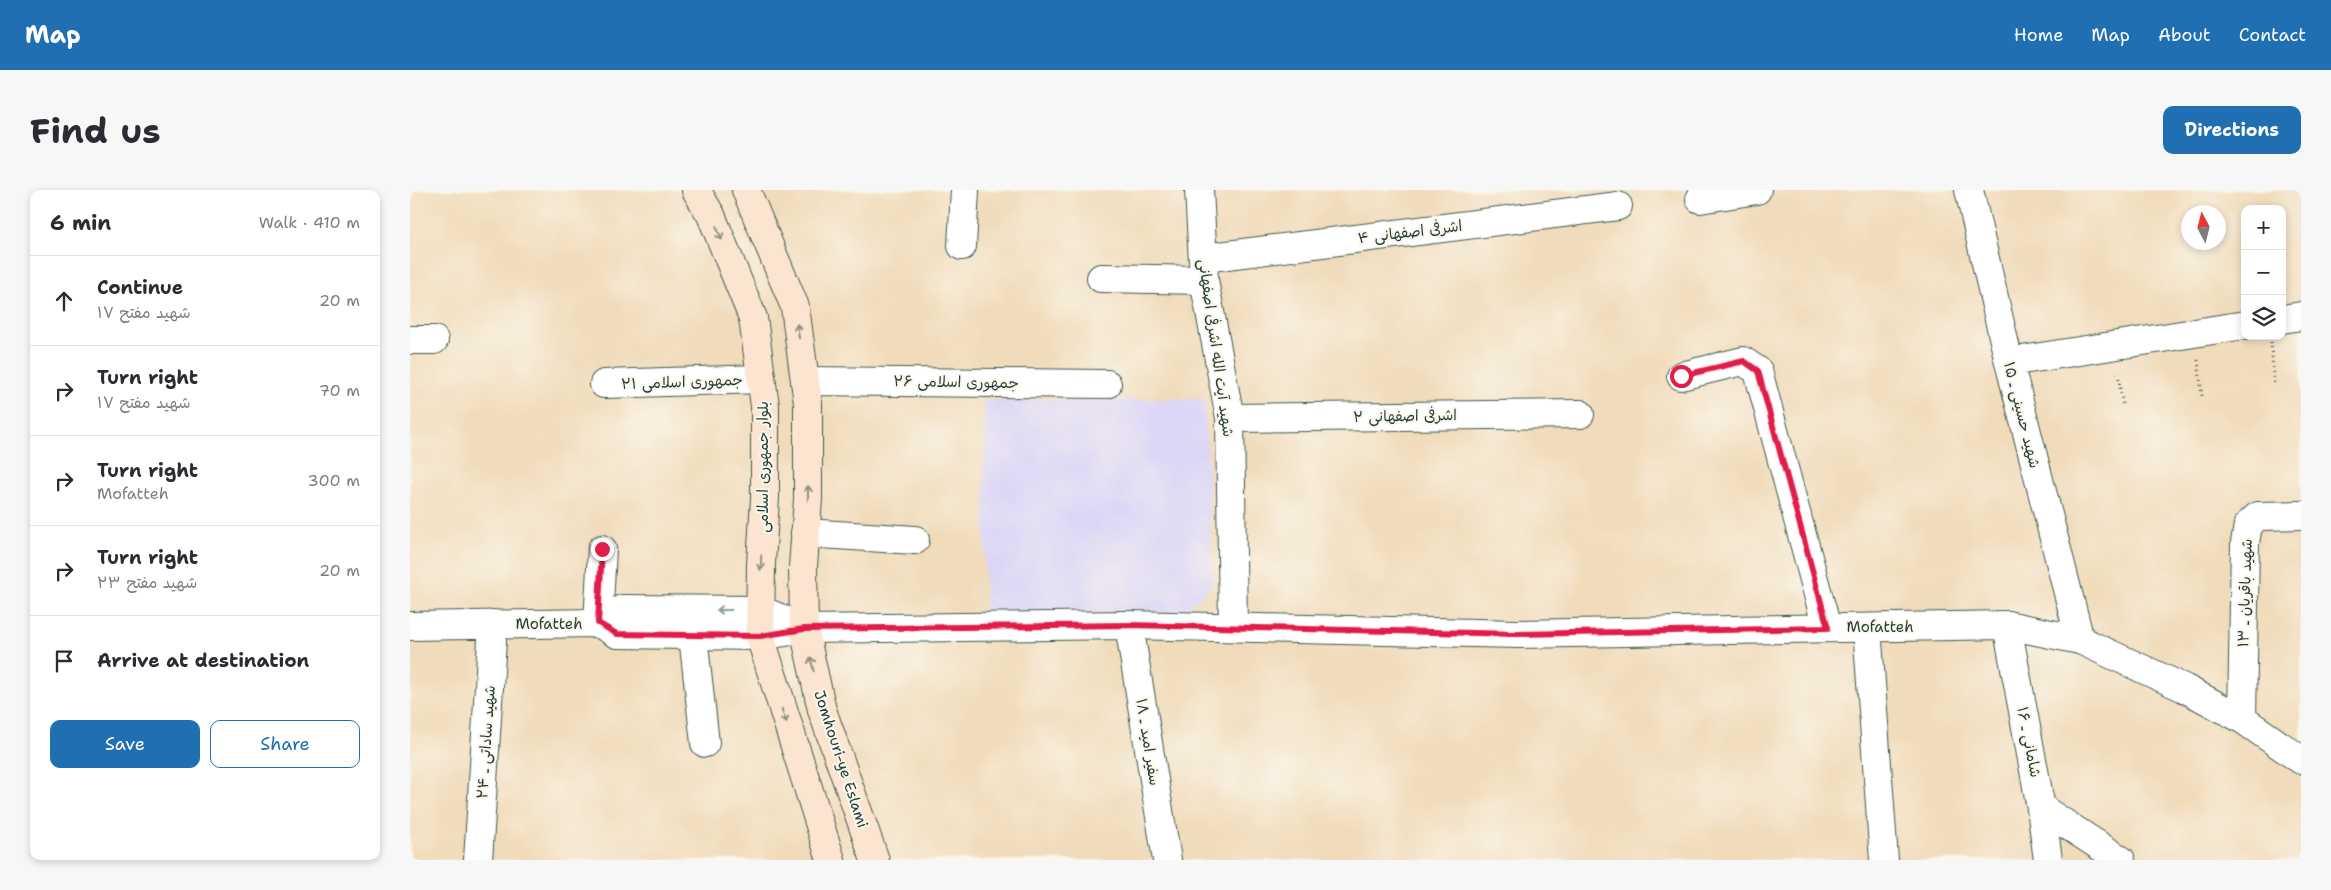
<!DOCTYPE html>
<html lang="en">
<head>
<meta charset="utf-8">
<style>
	body { margin:0; font-family:"Shantell Sans","Playpen Sans Arabic",sans-serif; background:#f7f7f7; color:#2b2b33 }
	.controls { position:absolute; right:15px; top:15px; display:grid; overflow:hidden; border-radius:10px; box-shadow:0 2px 8px #0003 }
	.controls button { width:45px; height:45px; display:grid; place-items:center; padding:0; border:0; border-bottom:1px solid #e1e1e2; background:#fff; color:#2b2b33; font:25px sans-serif }
	.compass { position:absolute; left:1771px; top:15px; width:45px; height:45px; border-radius:50%; background:#fff; box-shadow:0 2px 8px #0003; rotate:353deg }
	.stop { position:absolute; width:15px; height:15px; margin:-11px; border:4px solid #e11d48; border-radius:50%; background:#fff }
	.stop.end { background:#e11d48; border-color:#fff; box-shadow:0 1px 5px #0008 }
	.list { margin:0; padding:0; list-style:none }
	h2 { display:flex; justify-content:space-between; align-items:center; height:65px; margin:0; padding:0 20px; font-size:21px }
	h2 small { font-size:16px; font-weight:400; color:#7c7c81 }
	.list li { display:grid; grid-template-columns:32px 1fr auto; gap:15px; align-items:center; box-sizing:border-box; height:90px; padding:0 20px; border-top:1px solid #e1e1e2 }
	.list b { display:block; font-size:19px; white-space:nowrap }
	.list p { margin:0; font-size:16px; white-space:nowrap; color:#7c7c81 }
	.list em { font-size:16px; font-style:normal; color:#7c7c81 }
	.actions { display:flex; gap:10px; padding:15px 20px }
	.actions a { flex:1; padding:11px 0; border:1px solid #1f6fb2; border-radius:10px; text-align:center; font-size:18px; color:#1f6fb2 }
	.actions .main { background:#1f6fb2; color:#fff }
	.icon { flex:none; width:28px; height:28px; fill:none; stroke:currentColor; stroke-width:2; stroke-linecap:round; stroke-linejoin:round }
	.map { position:relative; flex:none; width:1891px; height:670px; overflow:hidden; border-radius:10px }
	header { display:flex; align-items:center; gap:30px; box-sizing:border-box; height:70px; padding:0 25px; background:#1f6fb2; color:#fff }
	header strong { font-size:24px }
	nav { display:flex; gap:28px; margin-inline-start:auto; font-size:18px }
	.intro { display:flex; align-items:center; justify-content:space-between; box-sizing:border-box; height:120px; padding:0 30px }
	h1 { margin:0; font-size:35px }
	.button { padding:12px 22px; border-radius:10px; background:#1f6fb2; color:#fff; font-size:18px; font-weight:700 }
	main { display:flex; gap:30px; padding:0 30px }
	aside { flex:1; background:#fff; border-radius:10px; box-shadow:0 2px 8px #0003 }
	.map>svg:first-child { display:block }
	.built { fill:#dcd6f6 }
	.lines { fill:none; stroke-linecap:round; stroke-linejoin:round }
	.minor-casing { stroke:#3e5548; stroke-width:30 }
	.tertiary-casing { stroke:#3e5548; stroke-width:30 }
	.secondary-casing { stroke:#3e5548; stroke-width:30 }
	.path { stroke:#3e5548; stroke-width:3; stroke-dasharray:1 4; stroke-linecap:butt }
	.minor { stroke:#fff; stroke-width:28 }
	.tertiary { stroke:#fff; stroke-width:28 }
	.secondary { stroke:#fce5d0; stroke-width:28 }
	.oneway { stroke:#8e9182 }
	.oneway2 { stroke:#8f9e9a }
	.route { stroke:#e11d48; stroke-width:6 }
	.labels { text-anchor:middle; stroke-width:4; stroke-linejoin:round; paint-order:stroke }
	.street-label { font-size:15px; fill:#1f3d34; stroke:#fbf7ec }
</style>
</head>
<body>
<header>
<strong>Map</strong>
<nav><a>Home</a><a>Map</a><a>About</a><a>Contact</a></nav>
</header>
<div class="intro"><h1>Find us</h1><a class="button">Directions</a></div>
<main>
<aside>
<h2>6 min<small>Walk · 410 m</small></h2>
<ul class="list">
<li><svg class="icon" aria-label="ahead" viewBox="0 0 24 24"><path d="M12 20V5M6 11l6-6 6 6"/></svg><div><b>Continue</b><p>شهید مفتح ۱۷</p></div><em>20 m</em></li>
<li><svg class="icon" aria-label="right" viewBox="0 0 24 24"><path d="M7 20v-9h11M14 6l5 5-5 5"/></svg><div><b>Turn right</b><p>شهید مفتح ۱۷</p></div><em>70 m</em></li>
<li><svg class="icon" aria-label="right" viewBox="0 0 24 24"><path d="M7 20v-9h11M14 6l5 5-5 5"/></svg><div><b>Turn right</b><p>Mofatteh</p></div><em>300 m</em></li>
<li><svg class="icon" aria-label="right" viewBox="0 0 24 24"><path d="M7 20v-9h11M14 6l5 5-5 5"/></svg><div><b>Turn right</b><p>شهید مفتح ۲۳</p></div><em>20 m</em></li>
<li><svg class="icon" aria-label="arrive" viewBox="0 0 24 24"><path d="M6 21V4h12l-3 4 3 4H6"/></svg><div><b>Arrive at destination</b></div></li>
</ul>
<div class="actions"><a class="main">Save</a><a>Share</a></div>
</aside>
<div class="map">
<svg width="1891" height="670" viewBox="0 0 1891 670">
	<rect width="100%" height="100%" fill="#fbf7ec"/>
	<filter id="ink" filterUnits="userSpaceOnUse"><feTurbulence type="fractalNoise" baseFrequency=".02" numOctaves="2"/><feDisplacementMap in="SourceGraphic" scale="10" xChannelSelector="R" yChannelSelector="G"/><feConvolveMatrix kernelMatrix="1 2 1 2 8 2 1 2 1" color-interpolation-filters="sRGB"/></filter>
	<filter id="wash" filterUnits="userSpaceOnUse"><feTurbulence type="fractalNoise" baseFrequency=".0096" numOctaves="4" result="noise"/><feDisplacementMap in="SourceGraphic" scale="20" xChannelSelector="R" yChannelSelector="G"/><feGaussianBlur stdDeviation="1.12" result="paint"/><feColorMatrix in="noise" values="0 0 0 0 0 0 0 0 0 0 0 0 0 0 0 0 0 1.4 0 .05"/><feComposite in="paint" operator="in"/></filter>
	<g filter="url(#wash)">
		<rect width="100%" height="100%" fill="#f0dbba"/>
		<polygon class="built" points="795,209 803,394 774,422 575,424 574,210"/>
	</g>
	<g filter="url(#ink)">
		<g class="lines">
			<defs>
				<g id="minor">
					<polyline points="789,0 794,90 820,228 823,436"/>
					<polyline points="1559,0 1599,172 1670,450"/>
					<polyline points="1290,9 1347,0"/>
					<polyline points="552,56 555,0"/>
					<polyline points="793,68 1208,16"/>
					<polyline points="691,88 794,90"/>
					<polyline points="1872,129 1891,126"/>
					<polyline points="0,150 24,150"/>
					<polyline points="1599,172 1835,135"/>
					<polyline points="1271,186 1333,171 1348,181 1417,438"/>
					<polyline points="395,191 697,194"/>
					<polyline points="194,194 351,189"/>
					<polyline points="820,228 1170,224"/>
					<polyline points="395,343 505,350"/>
					<polyline points="188,433 192,359"/>
					<polyline points="719,435 757,670"/>
					<polyline points="1597,435 1631,618 1638,670"/>
					<polyline points="1457,438 1474,670"/>
					<polyline points="283,446 295,553"/>
					<polyline points="1832,529 1835,353 1838,335 1848,326 1891,325"/>
					<polyline points="1631,618 1711,670"/>
					<polyline points="68,670 83,434"/>
				</g>
				<g id="tertiary">
					<polyline points="188,433 212,419 350,420 372,429"/>
					<polyline points="0,436 188,433 207,444 350,446 394,439 719,435 1108,444 1597,435 1670,450 1774,498 1832,529 1891,570"/>
				</g>
				<g id="secondary">
					<polyline points="286,0 301,25 343,128 355,216 355,308 351,374 350,446 421,670"/>
					<polyline points="336,0 385,117 398,213 398,309 393,377 394,439 412,520 465,670"/>
				</g>
			</defs>
			<use href="#minor" class="minor-casing"/>
			<use href="#tertiary" class="tertiary-casing"/>
			<use href="#secondary" class="secondary-casing"/>
			<g class="path">
				<polyline points="1861,152 1864,196"/>
				<polyline points="1788,170 1792,206"/>
				<polyline points="1708,183 1713,217"/>
			</g>
			<use href="#minor" class="minor"/>
			<use href="#tertiary" class="tertiary"/>
			<use href="#secondary" class="secondary"/>
		</g>
		<defs><path id="oneway-shaft" d="M-6 0H5M1.5-3L5.5 0L1.5 3" fill="none" stroke-width="1.6" stroke-linecap="round" stroke-linejoin="round" transform="scale(1.25)"/></defs>
		<g class="oneway">
			<use href="#oneway-shaft" transform="translate(309 43) rotate(68)"/>
			<use href="#oneway-shaft" transform="translate(388 141) rotate(-98)"/>
			<use href="#oneway-shaft" transform="translate(398 303) rotate(-89)"/>
			<use href="#oneway-shaft" transform="translate(351 373) rotate(92)"/>
			<use href="#oneway-shaft" transform="translate(402 474) rotate(-103)"/>
			<use href="#oneway-shaft" transform="translate(374 526) rotate(72)"/>
		</g>
		<use class="oneway2" href="#oneway-shaft" transform="translate(314 420) rotate(-180)"/>
	</g>
	<g class="lines" filter="url(#ink)">
		<polyline class="route" points="192,359 188,433 207,444 350,446 394,439 719,435 1108,444 1418,438 1348,181 1334,171 1271,186"/>
	</g>
	<g class="labels">
		<g class="street-label">
			<text transform="translate(1000 42) rotate(-7)" y="5">اشرفی اصفهانی ۴</text>
			<text transform="translate(806 158) rotate(82)" y="5">شهید آیت الله اشرفی اصفهانی</text>
			<text transform="translate(272 192) rotate(-2)" y="5">جمهوری اسلامی ۲۱</text>
			<text transform="translate(546 192) rotate(1)" y="5">جمهوری اسلامی ۲۶</text>
			<text transform="translate(1612 225) rotate(76)" y="5">شهید حسینی ـ ۱۵</text>
			<text transform="translate(995 226) rotate(-1)" y="5">اشرفی اصفهانی ۲</text>
			<text transform="translate(353 277) rotate(-90)" y="5">بلوار جمهوری اسلامی</text>
			<text transform="translate(1835 403) rotate(-88)" y="5">شهید باقریان ـ ۱۳</text>
			<text x="139" y="439">Mofatteh</text>
			<text x="1470" y="442">Mofatteh</text>
			<text transform="translate(76 552) rotate(-86)" y="5">شهید ساداتی ـ ۲۴</text>
			<text transform="translate(738 552) rotate(81)" y="5">سفیر امید ـ ۱۸</text>
			<text transform="translate(1619 552) rotate(79)" y="5">شامانی ـ ۱۶</text>
			<text transform="translate(431 569) rotate(72)" y="5">Jomhouri-ye Eslami</text>
		</g>
	</g>
</svg>
<div class="controls">
<button>+</button>
<button>−</button>
<button><svg class="icon" aria-label="layers" viewBox="0 0 24 24"><path d="M12 4l9 5-9 5-9-5zM3 14l9 5 9-5"/></svg></button>
</div>
<svg class="compass" viewBox="-18 -18 36 36"><path d="M0-13l5 13h-10z" fill="#e53935"/><path d="M0 13l5-13h-10z" fill="#7c7c81"/></svg>
<div class="stop" style="left:1271px;top:186px"></div>
<div class="stop end" style="left:192px;top:359px"></div>
</div>
</main>
</body>
</html>
